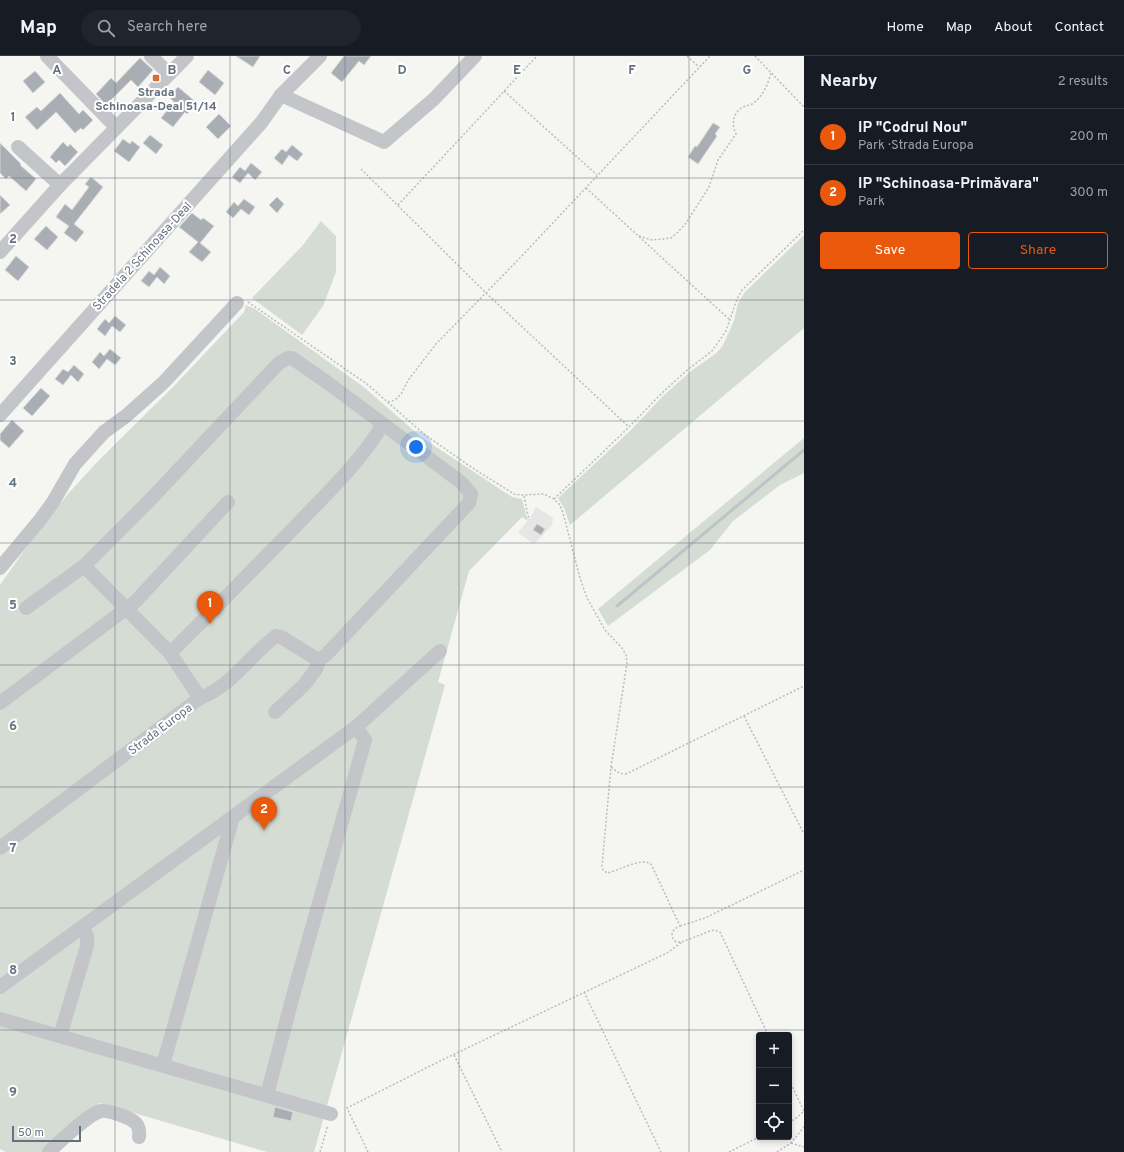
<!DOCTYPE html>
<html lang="en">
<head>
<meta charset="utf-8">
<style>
	body { margin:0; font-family:Overpass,sans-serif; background:#20242c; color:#f1f3f6 }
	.controls { position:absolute; right:12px; bottom:12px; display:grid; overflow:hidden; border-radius:4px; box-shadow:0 2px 6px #0003 }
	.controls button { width:36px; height:36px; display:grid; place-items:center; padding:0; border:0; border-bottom:1px solid #363941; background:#171b24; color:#f1f3f6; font:20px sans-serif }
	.scale { position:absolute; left:12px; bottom:10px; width:69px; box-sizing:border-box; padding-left:4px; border:2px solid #667180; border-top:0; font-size:11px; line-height:14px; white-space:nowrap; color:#667180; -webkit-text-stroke:3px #fff; paint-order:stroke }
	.you { position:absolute; left:416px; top:391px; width:14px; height:14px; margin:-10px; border:3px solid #fff; border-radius:50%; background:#1a73e8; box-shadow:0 0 0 6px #1a73e833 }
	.badge { display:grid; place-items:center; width:26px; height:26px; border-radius:50%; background:#ea580c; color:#fff; font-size:13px; font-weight:700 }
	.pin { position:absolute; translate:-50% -33px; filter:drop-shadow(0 1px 2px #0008) }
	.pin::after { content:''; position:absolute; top:21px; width:14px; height:12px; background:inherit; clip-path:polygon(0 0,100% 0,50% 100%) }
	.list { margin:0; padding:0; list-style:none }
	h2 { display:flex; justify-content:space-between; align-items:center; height:52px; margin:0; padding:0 16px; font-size:17px }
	h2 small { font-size:13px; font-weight:400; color:#9ea1a6 }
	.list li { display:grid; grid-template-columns:26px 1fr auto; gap:12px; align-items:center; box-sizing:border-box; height:56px; padding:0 16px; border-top:1px solid #363941 }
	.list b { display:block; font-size:15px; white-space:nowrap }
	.list p { margin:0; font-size:13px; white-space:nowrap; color:#9ea1a6 }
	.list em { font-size:13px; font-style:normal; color:#9ea1a6 }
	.actions { display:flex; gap:8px; padding:12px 16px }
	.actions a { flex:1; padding:9px 0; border:1px solid #ea580c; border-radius:4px; text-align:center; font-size:14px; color:#ea580c }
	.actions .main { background:#ea580c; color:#fff }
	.icon { flex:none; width:22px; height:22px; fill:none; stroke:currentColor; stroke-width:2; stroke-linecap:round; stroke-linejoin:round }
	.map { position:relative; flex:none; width:804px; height:1096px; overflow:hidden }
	header { display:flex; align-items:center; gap:24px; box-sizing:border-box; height:56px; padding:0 20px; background:#171b24; border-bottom:1px solid #363941 }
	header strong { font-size:19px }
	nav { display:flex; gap:22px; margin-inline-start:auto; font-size:14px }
	.search { width:280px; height:36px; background:#20242c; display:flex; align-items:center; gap:10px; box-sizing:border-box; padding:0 14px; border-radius:22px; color:#9ea1a6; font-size:15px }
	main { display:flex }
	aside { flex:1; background:#171b24 }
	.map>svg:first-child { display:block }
	.built { fill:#e5e6e5 }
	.green { fill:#d5dcd3 }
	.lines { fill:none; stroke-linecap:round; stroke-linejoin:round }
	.stream { stroke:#bcc4c9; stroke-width:3 }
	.building { fill:#a9aeb5; stroke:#d6d6d4 }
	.path { stroke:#babcbe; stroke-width:1.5; stroke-dasharray:2 2; stroke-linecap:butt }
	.minor { stroke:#c3c5c9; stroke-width:14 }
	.grid { fill:none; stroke:#667180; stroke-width:1; stroke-opacity:0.55 }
	.poi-dot { fill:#d56e32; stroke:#fff; stroke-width:1.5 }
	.labels { text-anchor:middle; stroke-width:4; stroke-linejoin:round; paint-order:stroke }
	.poi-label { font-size:12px; font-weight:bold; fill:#667180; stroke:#fff }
	.street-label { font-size:12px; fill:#667180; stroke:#fff }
	.grid-label { font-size:13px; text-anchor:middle; font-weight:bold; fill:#667180; stroke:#fff; stroke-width:4; stroke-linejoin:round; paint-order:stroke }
</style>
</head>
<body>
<header>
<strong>Map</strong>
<div class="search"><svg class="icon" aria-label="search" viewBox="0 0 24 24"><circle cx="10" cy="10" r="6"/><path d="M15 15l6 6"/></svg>Search here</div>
<nav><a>Home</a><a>Map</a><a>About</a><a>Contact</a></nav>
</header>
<main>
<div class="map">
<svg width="804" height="1096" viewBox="0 0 804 1096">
	<rect width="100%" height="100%" fill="#f5f5f2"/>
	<polygon class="built" points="536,451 553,462 552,469 534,488 518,477 530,462"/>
	<g class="green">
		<polygon points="321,165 336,180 336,216 323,250 302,279 252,242 303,189"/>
		<polygon points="804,179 804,272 570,469 564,452 558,442 631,374 663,340 691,315 715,298 722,291 734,265 738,247 745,236"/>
		<polygon points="246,249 255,253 365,332 421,381 512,441 522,443 528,465 522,461 469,515 438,626 445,629 314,1096 267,1096 100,1047 42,1096 6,1096 0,1093 0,529 26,492 67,439 99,404 174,330 244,256"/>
		<polygon points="804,382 804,417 780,429 733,465 710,494 608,570 598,553"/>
	</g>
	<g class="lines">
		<polyline class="stream" points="617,550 804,394"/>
	</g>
	<g class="building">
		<polygon points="236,0 260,0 253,11"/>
		<polygon points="344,0 371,0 364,9 359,5 342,26 331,17"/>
		<polygon points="140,2 153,14 138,31 131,24 106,49 96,38 111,22 116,27"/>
		<polygon points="208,14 224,27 215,39 199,26"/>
		<polygon points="35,15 45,26 33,37 23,25"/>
		<polygon points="178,31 197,47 187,58 185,56 173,71 161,62 174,46 169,41"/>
		<polygon points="60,37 79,58 83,54 93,64 83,74 81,72 75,77 56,56 37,74 25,61 37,51 41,55"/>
		<polygon points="219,58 231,70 218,83 206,71"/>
		<polygon points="713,67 720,71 715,78 717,80 698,108 688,101 695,90 697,91"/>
		<polygon points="150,79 163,89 156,98 143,87"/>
		<polygon points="123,83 130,88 132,85 140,91 129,106 114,95"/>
		<polygon points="63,86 68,91 70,88 78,96 65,110 59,104 56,107 50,101"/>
		<polygon points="0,87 21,108 20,109 36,123 26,135 9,120 6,123 0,117"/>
		<polygon points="292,89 303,98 297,105 289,99 282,109 274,102 282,93 286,96"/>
		<polygon points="251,107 262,116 255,124 248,117 240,127 232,121 240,111 245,115"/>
		<polygon points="91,121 103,131 74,168 84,176 76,186 64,177 69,170 56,161 65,148 72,154 89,131 85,128"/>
		<polygon points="0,139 10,149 0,158"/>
		<polygon points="277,141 284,148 277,157 269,149"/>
		<polygon points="244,143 255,151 249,159 241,153 233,162 226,156 234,146 238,150"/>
		<polygon points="192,157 201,164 203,162 214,170 200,187 211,196 202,206 189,196 198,186 179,171"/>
		<polygon points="46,170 58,181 47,194 34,183"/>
		<polygon points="16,200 29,211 18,225 5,214"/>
		<polygon points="160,211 170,220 164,228 157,221 149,231 141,225 149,215 154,219"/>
		<polygon points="115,260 126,269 120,276 112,270 105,280 97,273 105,263 109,267"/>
		<polygon points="110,293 121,302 115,309 107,303 99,313 92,306 100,296 104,300"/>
		<polygon points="74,309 84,318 78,326 71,319 63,329 55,323 63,313 68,316"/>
		<polygon points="41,332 50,340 32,360 23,352"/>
		<polygon points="12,364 24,375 9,392 0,384 0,378"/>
		<polygon points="537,468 545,473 541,479 533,474"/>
		<polygon points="275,1051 293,1056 291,1065 273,1061"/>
	</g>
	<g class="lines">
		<g class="path">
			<polyline points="687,0 699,11"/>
			<polyline points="755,0 804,51"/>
			<polyline points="504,35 597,119"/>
			<polyline points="361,113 485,236 629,371"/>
			<polyline points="586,132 730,264"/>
			<polyline points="398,149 537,0"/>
			<path d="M639,180l13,4 11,-1 8,-1 7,-6 8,-9 23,-36 9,-27 18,-26c-4,-8 -4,-19 4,-25 3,-3 8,-3 12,-5 10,-6 16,-20 19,-31"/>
			<path d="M248,246l119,82 57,50 50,35 40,25 8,1 22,-1 10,5 6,6 3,8 17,65 7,20 18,32 17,18 4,7 1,8 -16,104 -9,99 1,4 4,3c12,-2 33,-16 44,-9l29,62c-8,3 -11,10 -4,16h6l28,-11 4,-1 6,2 48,103"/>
			<polyline points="388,346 395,344 401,338 409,323 436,288 517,205 710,0"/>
			<polyline points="524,440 529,464"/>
			<polyline points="554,443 626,374 661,338 686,315 712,295 726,275 737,243 742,234 804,174"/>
			<polyline points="744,660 804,778"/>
			<path d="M611,711c5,4 8,7 15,7l178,-88"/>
			<polyline points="680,870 705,862 804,814"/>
			<polyline points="584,936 661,1096"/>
			<polyline points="454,999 502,1096"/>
			<polyline points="789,1024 804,1055 795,1063 789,1066"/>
			<polyline points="791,1087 804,1091"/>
			<polyline points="320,1096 328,1069"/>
			<polyline points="368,1096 347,1052 442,1004 667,897 682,886"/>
			<polyline points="729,1096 759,1081"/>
			<polyline points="777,1096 791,1087 804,1071"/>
		</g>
		<g class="minor">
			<polyline points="47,0 116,71"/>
			<polyline points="151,0 169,18"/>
			<polyline points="281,39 384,86 434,43 475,0"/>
			<polyline points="18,91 60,129"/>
			<polyline points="0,196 60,129 187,0"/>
			<polyline points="0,359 261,67 281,39 320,0"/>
			<polyline points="84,510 170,597 200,642"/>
			<polyline points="0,512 40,464 53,446 75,408 104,376 126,360 164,326 237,247"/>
			<path d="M26,552l58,-42 65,-65 130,-138 9,-5h4l36,25 55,41c-23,39 -60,73 -91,106 -41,41 -81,83 -122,123"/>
			<polyline points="0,647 135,546 228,446"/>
			<polyline points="275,656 304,629 316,613 320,603 326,599 469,447 471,438 462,427 383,368"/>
			<path d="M0,792l200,-150c32,-12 49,-42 76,-62l5,1 34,21 5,1"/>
			<polyline points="0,931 356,671 440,595"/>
			<polyline points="0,963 331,1058"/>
			<polyline points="60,980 87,890 87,880 82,872"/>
			<polyline points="163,1009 233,761"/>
			<polyline points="267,1039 295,932 365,684 356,671"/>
			<path d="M49,1096c9,-9 41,-39 52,-41 7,-1 20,4 27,7 10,5 12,9 11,19"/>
		</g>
	</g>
	<path class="grid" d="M115,0v1096M230,0v1096M345,0v1096M459,0v1096M574,0v1096M689,0v1096M0,122h804M0,244h804M0,365h804M0,487h804M0,609h804M0,731h804M0,852h804M0,974h804"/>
	<rect class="poi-dot" x="152" y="18" width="8" height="8" rx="2"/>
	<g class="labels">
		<g class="poi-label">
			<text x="156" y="40">Strada<tspan x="156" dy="14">Schinoasa-Deal 51/14</tspan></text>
		</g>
		<g class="street-label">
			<text transform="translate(142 200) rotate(-48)" y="4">Stradela 2 Schinoasa-Deal</text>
			<text transform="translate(160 673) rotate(-37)" y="4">Strada Europa</text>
		</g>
	</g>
	<g class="grid-label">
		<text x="57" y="18">A</text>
		<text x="172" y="18">B</text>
		<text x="287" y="18">C</text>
		<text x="402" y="18">D</text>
		<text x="517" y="18">E</text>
		<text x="632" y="18">F</text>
		<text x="747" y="18">G</text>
		<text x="13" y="65">1</text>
		<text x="13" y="187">2</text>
		<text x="13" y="309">3</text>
		<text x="13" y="431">4</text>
		<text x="13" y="553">5</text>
		<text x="13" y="674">6</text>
		<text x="13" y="796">7</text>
		<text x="13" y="918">8</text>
		<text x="13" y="1040">9</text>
	</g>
</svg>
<div class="controls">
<button>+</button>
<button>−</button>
<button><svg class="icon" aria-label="locate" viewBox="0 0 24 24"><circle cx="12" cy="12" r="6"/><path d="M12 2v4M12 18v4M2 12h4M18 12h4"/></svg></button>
</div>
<div class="scale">50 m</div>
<div class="you"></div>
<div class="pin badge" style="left:210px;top:568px">1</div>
<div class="pin badge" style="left:264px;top:774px">2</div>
</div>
<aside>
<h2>Nearby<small>2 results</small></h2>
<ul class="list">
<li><span class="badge">1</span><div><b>IP &quot;Codrul Nou&quot;</b><p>Park · Strada Europa</p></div><em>200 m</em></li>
<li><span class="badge">2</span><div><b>IP &quot;Schinoasa-Primăvara&quot;</b><p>Park</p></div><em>300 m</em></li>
</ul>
<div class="actions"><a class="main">Save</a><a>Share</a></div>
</aside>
</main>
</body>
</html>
